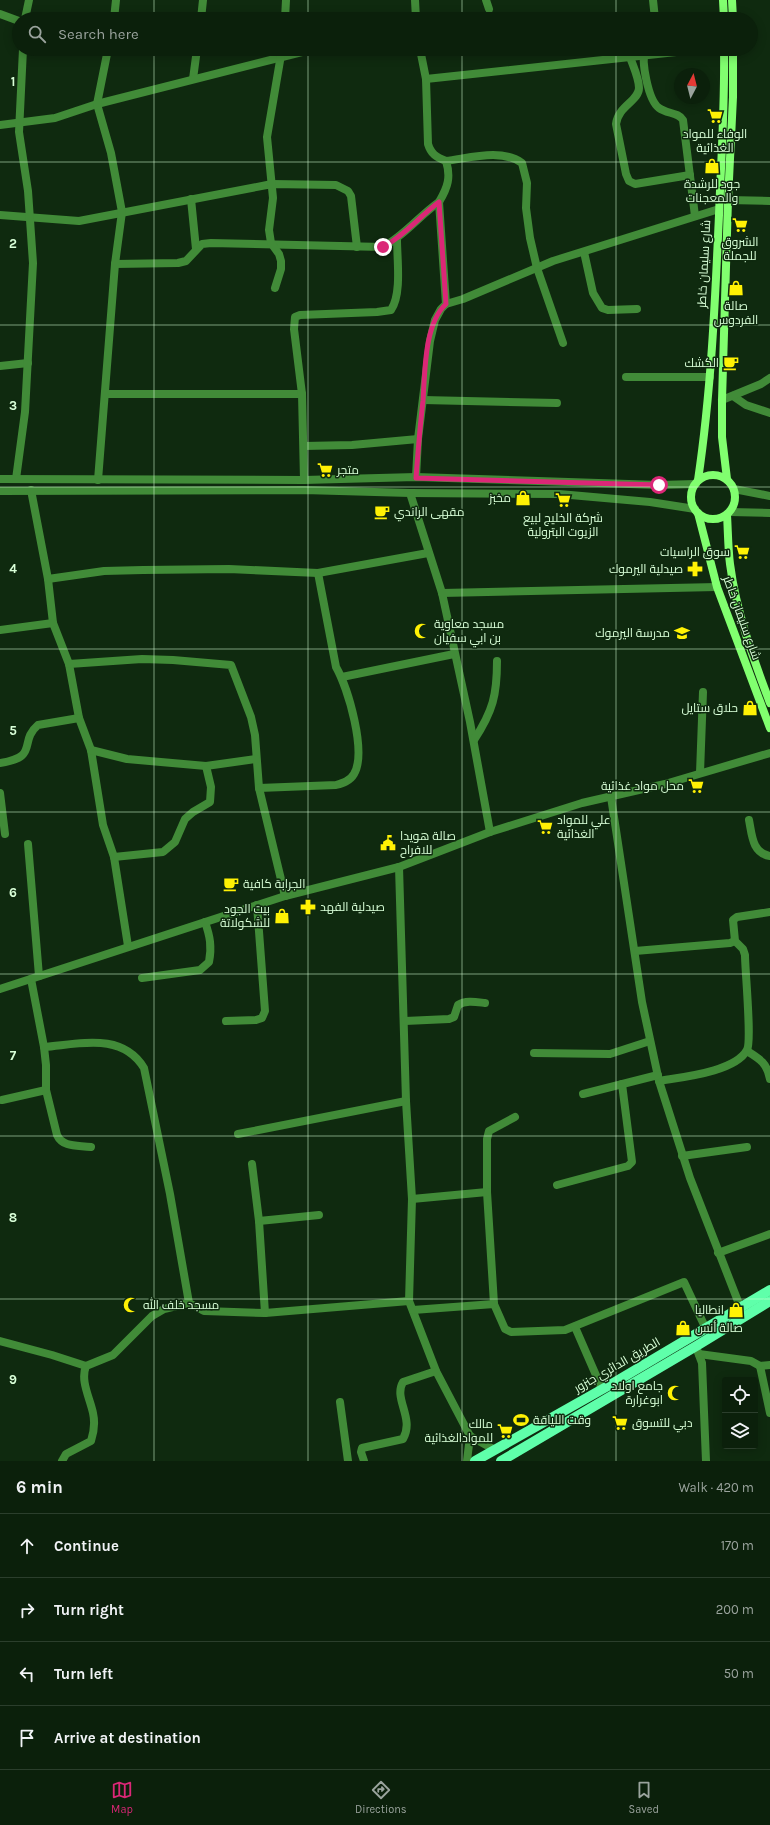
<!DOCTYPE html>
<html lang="en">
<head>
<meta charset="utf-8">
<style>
	body { margin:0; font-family:Karla,Cairo,sans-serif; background:#192d19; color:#f1f3f6 }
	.controls { position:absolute; right:12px; bottom:12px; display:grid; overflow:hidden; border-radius:4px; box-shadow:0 2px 10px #0003 }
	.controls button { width:36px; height:36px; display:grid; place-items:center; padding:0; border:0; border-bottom:1px solid #2b3e2c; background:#0b200b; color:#f1f3f6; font:20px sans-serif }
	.compass { position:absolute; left:674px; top:68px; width:36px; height:36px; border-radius:50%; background:#0b200b; box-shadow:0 2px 10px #0003; rotate:7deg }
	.stop { position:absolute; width:12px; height:12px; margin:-9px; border:3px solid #db2777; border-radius:50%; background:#fff }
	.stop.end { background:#db2777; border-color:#fff; box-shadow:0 1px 4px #0008 }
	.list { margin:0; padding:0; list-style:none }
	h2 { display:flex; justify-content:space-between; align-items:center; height:52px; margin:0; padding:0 16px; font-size:17px }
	h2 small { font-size:13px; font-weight:400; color:#9aa39d }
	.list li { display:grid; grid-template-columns:26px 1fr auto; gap:12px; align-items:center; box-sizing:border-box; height:64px; padding:0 16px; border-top:1px solid #2b3e2c }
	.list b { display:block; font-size:15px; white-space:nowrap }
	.list em { font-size:13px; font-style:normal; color:#9aa39d }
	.icon { flex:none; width:22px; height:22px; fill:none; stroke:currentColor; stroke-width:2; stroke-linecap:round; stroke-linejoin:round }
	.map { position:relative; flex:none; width:770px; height:1461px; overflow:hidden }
	.search { position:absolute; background:#0b200b; box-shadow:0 2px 10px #0003; left:12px; right:12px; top:12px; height:44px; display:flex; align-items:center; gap:10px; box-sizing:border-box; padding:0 14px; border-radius:22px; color:#9aa39d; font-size:15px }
	.sheet { height:308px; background:#0b200b }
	nav { display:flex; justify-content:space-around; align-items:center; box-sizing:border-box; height:56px; border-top:1px solid #2b3e2c; background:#0b200b; font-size:11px; color:#9aa39d }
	nav a { display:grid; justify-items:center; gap:2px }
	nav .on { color:#db2777 }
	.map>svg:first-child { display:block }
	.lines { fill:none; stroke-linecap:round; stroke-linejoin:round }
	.minor { stroke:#418b38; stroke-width:8 }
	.tertiary { stroke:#418b38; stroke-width:8 }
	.secondary { stroke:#81ff6f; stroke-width:8 }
	.primary { stroke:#5fffaa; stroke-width:10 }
	.route { stroke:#db2777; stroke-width:5 }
	.grid { fill:none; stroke:#d9ffd8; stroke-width:1; stroke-opacity:0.55 }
	.labels { text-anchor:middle; stroke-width:3; stroke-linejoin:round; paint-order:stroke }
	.poi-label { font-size:12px; fill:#d9ffd8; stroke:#0f2a0f; text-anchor:end }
	.street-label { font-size:12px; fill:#d9ffd8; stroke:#0f2a0f }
	.grid-label { font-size:13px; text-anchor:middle; font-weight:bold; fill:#d9ffd8; stroke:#0f2a0f; stroke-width:3; stroke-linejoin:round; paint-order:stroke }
</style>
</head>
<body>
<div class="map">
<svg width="770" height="1461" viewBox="0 0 770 1461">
	<rect width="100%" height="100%" fill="#0f2a0f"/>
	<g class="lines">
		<g class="minor">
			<polyline points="415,0 416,19"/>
			<polyline points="486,0 489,9"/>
			<polyline points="653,0 655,19"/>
			<polyline points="0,14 19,21"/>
			<polyline points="25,19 29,0"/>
			<polyline points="114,19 116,0"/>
			<polyline points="201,19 203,0"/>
			<polyline points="285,19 286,0"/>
			<path d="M645,49c-4,12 3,51 14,59 8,6 19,4 24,12l12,96"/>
			<path d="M630,57c3,9 9,21 9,31 0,13 -21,18 -23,36l10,50 3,7 6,3 55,-9"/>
			<polyline points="193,79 197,49"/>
			<polyline points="426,79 704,49"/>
			<polyline points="0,125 55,118 97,104 314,49"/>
			<path d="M446,161c24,-3 55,-13 76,2l5,20 -1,25 4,30 7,30 26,75"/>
			<polyline points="191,199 196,249"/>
			<polyline points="728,200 770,201"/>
			<polyline points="0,215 79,221 272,184 336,185 348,191 351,196 357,247"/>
			<polyline points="584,252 593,293 602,308 608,310 637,309"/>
			<path d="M115,264l63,-1 8,-2 16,-17 9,-1 172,4c21,-11 36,-31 56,-45"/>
			<polyline points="275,288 281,269 281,261 279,254 271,243 269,230 273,198 267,137 282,49"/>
			<polyline points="446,304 463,299 553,261 719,209"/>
			<polyline points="0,366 28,363"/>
			<polyline points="626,377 710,377"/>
			<polyline points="105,394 302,394"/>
			<polyline points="733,396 746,405 770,413"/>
			<polyline points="423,400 557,403"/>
			<polyline points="722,400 761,384 770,378"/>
			<polyline points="304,446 352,445 418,439"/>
			<path d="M416,477l2,-38 12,-98 5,-21 6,-11 5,-5 -7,-102c9,-15 12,-25 7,-41 -10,-4 -15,-7 -18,-17l-2,-65 -6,-30"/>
			<polyline points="16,479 25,412 33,263 28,191 19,132 23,49"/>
			<polyline points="98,480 115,264 122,212 111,153 97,104 108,49"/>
			<path d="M304,480l-2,-86 -8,-65 1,-12 5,-2 77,-3 14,-2c11,-16 6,-51 6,-70"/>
			<polyline points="31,490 48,579 53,623 69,664 79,718 91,750 103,825 114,857 128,946"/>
			<polyline points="410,493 442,593 470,722 490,832"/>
			<polyline points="48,579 104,571 143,570 229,569 318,573 428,553"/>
			<polyline points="442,593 717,587"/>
			<polyline points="0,630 53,623"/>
			<polyline points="69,664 142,659 173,660 231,665 251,717 255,735 259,788 285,896"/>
			<polyline points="342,677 454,654"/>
			<path d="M474,740c19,-29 23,-45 23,-79"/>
			<polyline points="91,750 127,759 206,766 256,759"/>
			<path d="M0,763c40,-6 18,-21 38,-38l41,-7"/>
			<polyline points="700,773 703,692"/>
			<path d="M259,788l77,-3c7,-2 14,-4 18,-11 13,-22 -6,-86 -18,-107l-18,-94"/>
			<polyline points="0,793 5,834"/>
			<polyline points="611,797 642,1002 659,1081 690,1178 741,1309"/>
			<path d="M749,820c3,15 3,33 21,36"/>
			<polyline points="28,844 39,976"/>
			<polyline points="114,857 163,852 175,842 185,819 193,812 210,802 211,787 206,766"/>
			<polyline points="399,867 406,1101 412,1199 409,1301 436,1371 470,1436 495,1450"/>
			<polyline points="635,951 730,943 735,941"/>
			<path d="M142,978l58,-8 9,-8c3,-15 1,-26 -4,-40"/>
			<path d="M31,979l13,68 2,18v25l11,45c6,13 21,10 34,12"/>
			<polyline points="0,989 285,896 399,867 490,832 582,803 665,784 770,753"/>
			<polyline points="226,1021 256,1020 262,1018 265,1011 257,905"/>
			<path d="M405,1021l44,-2 5,-2 4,-12c8,-5 18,-3 27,-2"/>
			<path d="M44,1047c36,-3 78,-15 100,21l26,126 19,109 15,8 61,2 144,-12"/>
			<path d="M747,1051c13,8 20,12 23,28"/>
			<polyline points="534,1053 610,1054 650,1041"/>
			<path d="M659,1081c23,-4 76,-9 88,-31 5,-9 -2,-79 -2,-95l-2,-6 -8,-8 -2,-21 4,-3 33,-5"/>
			<polyline points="583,1094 658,1075"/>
			<polyline points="2,1100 46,1090"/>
			<polyline points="515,1117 489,1131 487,1139 487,1192 494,1304 505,1329 511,1332 565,1330 684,1282 706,1329"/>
			<polyline points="238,1134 406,1101"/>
			<polyline points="682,1156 747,1147"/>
			<polyline points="252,1164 259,1221 265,1313"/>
			<polyline points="557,1185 628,1166 632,1162 622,1084"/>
			<polyline points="412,1199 487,1192"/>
			<polyline points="259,1221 319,1215"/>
			<polyline points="718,1253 770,1234"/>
			<polyline points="413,1310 494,1304"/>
			<polyline points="575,1327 602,1389"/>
			<polyline points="0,1341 52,1355 86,1366"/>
			<polyline points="696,1347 702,1363 706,1461"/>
			<polyline points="699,1354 751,1361 760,1366 770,1365"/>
			<polyline points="760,1366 770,1413"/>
			<polyline points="340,1402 348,1461"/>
			<path d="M62,1461l4,-7 25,-13c3,-9 4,-19 2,-28 -3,-15 -13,-32 -7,-47l27,-11 39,-39 12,-7 25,-6"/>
			<path d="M364,1461l-3,-9 1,-4 41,-9c12,-21 -10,-40 0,-57l33,-11"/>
			<polyline points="467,1461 470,1436"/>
		</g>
		<g class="tertiary">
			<polyline points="0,479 304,480 416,477 659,485 696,484"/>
			<polyline points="734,489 770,496"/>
			<polyline points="0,491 304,490 410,493 559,494 650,502 695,509"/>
			<polyline points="730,512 770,513"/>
		</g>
		<g class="secondary">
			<polyline points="723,0 724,19"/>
			<polyline points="732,0 733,19"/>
			<circle cx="713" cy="497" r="22"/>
			<polyline points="727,479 722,437 722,400 728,200 733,97 733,49"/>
			<path d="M698,480c13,-87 17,-176 21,-265 2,-55 6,-110 5,-166"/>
			<polyline points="698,513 717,587 770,728"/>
			<path d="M727,515c1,16 1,33 3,49 6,47 23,94 40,139"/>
		</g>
		<g class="primary">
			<polyline points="475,1461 615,1382 770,1290"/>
			<polyline points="501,1461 698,1345 770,1301"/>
		</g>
	</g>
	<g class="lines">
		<path class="route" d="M383,247c21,-11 37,-31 56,-45l7,102c-22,20 -21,69 -23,97 -3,25 -5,51 -7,77l243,7"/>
	</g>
	<path class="grid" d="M154,0v19M308,0v19M462,0v19M616,0v19M154,49v1412M308,49v1412M462,49v1412M616,49v1412M0,162h770M0,325h770M0,487h770M0,649h770M0,812h770M0,974h770M0,1136h770M0,1299h770"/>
	<defs>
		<symbol id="supermarket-bare" viewBox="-9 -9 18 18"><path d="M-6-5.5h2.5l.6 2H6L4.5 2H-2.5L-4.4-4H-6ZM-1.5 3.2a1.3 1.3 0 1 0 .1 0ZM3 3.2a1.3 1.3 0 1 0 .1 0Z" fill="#fff104" stroke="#0f2a0f" stroke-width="2.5" paint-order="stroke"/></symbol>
		<symbol id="shop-bare" viewBox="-9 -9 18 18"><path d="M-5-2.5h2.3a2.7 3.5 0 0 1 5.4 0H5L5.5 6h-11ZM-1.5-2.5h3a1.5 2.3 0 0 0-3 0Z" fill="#fff104" stroke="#0f2a0f" stroke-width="2.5" paint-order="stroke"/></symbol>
		<symbol id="cafe-bare" viewBox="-9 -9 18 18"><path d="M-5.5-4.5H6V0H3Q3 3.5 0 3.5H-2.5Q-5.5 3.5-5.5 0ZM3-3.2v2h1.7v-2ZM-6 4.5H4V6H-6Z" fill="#fff104" stroke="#0f2a0f" stroke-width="2.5" paint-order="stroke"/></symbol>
		<symbol id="pharmacy-bare" viewBox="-9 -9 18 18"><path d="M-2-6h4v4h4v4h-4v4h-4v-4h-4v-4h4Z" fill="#fff104" stroke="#0f2a0f" stroke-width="2.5" paint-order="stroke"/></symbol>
		<symbol id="mosque-bare" viewBox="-9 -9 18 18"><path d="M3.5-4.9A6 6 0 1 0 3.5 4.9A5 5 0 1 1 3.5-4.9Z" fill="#fff104" stroke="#0f2a0f" stroke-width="2.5" paint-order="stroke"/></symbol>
		<symbol id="school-bare" viewBox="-9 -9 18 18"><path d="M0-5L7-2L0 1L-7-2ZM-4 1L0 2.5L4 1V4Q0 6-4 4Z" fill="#fff104" stroke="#0f2a0f" stroke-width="2.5" paint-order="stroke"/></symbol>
		<symbol id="civic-bare" viewBox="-9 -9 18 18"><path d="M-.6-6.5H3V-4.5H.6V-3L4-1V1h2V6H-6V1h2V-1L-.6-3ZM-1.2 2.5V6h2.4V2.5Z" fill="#fff104" stroke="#0f2a0f" stroke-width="2.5" paint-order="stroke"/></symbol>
		<symbol id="stadium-bare" viewBox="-9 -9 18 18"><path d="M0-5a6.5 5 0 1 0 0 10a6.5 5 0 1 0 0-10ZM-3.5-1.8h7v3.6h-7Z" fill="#fff104" stroke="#0f2a0f" stroke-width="2.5" paint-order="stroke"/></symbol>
	</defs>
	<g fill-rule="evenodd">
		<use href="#supermarket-bare" x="704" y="105" width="22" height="22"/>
		<use href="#shop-bare" x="701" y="155" width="22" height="22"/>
		<use href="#supermarket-bare" x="729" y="214" width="22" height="22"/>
		<use href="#shop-bare" x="725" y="277" width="22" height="22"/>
		<use href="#cafe-bare" x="720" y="352" width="22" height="22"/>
		<use href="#supermarket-bare" x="314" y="459" width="22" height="22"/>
		<use href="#shop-bare" x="512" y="487" width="22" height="22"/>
		<use href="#supermarket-bare" x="552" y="489" width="22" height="22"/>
		<use href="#cafe-bare" x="371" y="501" width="22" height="22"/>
		<use href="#supermarket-bare" x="731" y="541" width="22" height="22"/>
		<use href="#pharmacy-bare" x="684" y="558" width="22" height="22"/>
		<use href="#mosque-bare" x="411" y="620" width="22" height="22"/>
		<use href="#school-bare" x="671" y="622" width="22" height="22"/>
		<use href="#shop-bare" x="739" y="697" width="22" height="22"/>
		<use href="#supermarket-bare" x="685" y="775" width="22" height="22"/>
		<use href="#supermarket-bare" x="534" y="816" width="22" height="22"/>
		<use href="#civic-bare" x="377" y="832" width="22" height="22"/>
		<use href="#cafe-bare" x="220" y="873" width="22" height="22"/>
		<use href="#pharmacy-bare" x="297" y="896" width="22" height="22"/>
		<use href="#shop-bare" x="271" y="905" width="22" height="22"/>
		<use href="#mosque-bare" x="120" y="1294" width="22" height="22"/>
		<use href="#shop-bare" x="725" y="1299" width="22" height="22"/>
		<use href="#shop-bare" x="672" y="1317" width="22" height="22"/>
		<use href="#mosque-bare" x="664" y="1382" width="22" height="22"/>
		<use href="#stadium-bare" x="510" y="1409" width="22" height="22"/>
		<use href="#supermarket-bare" x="609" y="1412" width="22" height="22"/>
		<use href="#supermarket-bare" x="494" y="1420" width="22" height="22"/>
	</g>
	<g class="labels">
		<g class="poi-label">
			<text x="715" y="138" text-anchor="middle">الوفاء للمواد<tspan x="715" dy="14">الغذائية</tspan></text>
			<text x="712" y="188" text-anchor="middle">جود للرشدة<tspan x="712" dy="14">والمعجنات</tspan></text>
			<text x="740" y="246" text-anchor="middle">الشروق<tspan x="740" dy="14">للجملة</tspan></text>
			<text x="736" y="310" text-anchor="middle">صالة<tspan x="736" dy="14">الفردوس</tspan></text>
			<text x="719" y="367">الكشك</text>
			<text x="337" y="474" text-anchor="start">متجر</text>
			<text x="511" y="502">مخبز</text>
			<text x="394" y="516" text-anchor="start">مقهى الراندي</text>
			<text x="563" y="522" text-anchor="middle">شركة الخليج لبيع<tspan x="563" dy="14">الزيوت البترولية</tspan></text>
			<text x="730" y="556">سوق الراسيات</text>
			<text x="683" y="573">صيدلية اليرموك</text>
			<text x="434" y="628" text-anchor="start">مسجد معاوية<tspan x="434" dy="14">بن ابي سفيان</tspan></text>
			<text x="670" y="637">مدرسة اليرموك</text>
			<text x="738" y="712">حلاق ستايل</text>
			<text x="684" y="790">محل مواد غذائية</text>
			<text x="557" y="824" text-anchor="start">علي للمواد<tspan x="557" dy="14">الغذائية</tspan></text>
			<text x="400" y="840" text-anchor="start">صالة هويدا<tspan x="400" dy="14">للافراح</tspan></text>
			<text x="243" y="888" text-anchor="start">الجرابة كافية</text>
			<text x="320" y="911" text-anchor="start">صيدلية الفهد</text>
			<text x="270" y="913">بيت الجود<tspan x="270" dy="14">للشكولاتة</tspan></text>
			<text x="143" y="1309" text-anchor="start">مسجد خلف الله</text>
			<text x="724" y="1314">انطاليا</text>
			<text x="695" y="1332" text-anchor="start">صالة أنس</text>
			<text x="663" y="1390">جامع اولاد<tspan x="663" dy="14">ابوغرارة</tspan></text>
			<text x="533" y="1424" text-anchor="start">وقت اللياقة</text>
			<text x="632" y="1427" text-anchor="start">دبي للتسوق</text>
			<text x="493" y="1428">مالك<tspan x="493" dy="14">للموادالغذائية</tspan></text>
		</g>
		<g class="street-label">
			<text transform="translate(704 264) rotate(-87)" y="4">شارع سليمان خاطر</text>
			<text transform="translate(742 618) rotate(70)" y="4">شارع سليمان خاطر</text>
			<text transform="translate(617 1365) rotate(-30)" y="4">الطريق الدائري جنزور</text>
		</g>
	</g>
	<g class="grid-label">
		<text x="13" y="86">1</text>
		<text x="13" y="248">2</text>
		<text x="13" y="410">3</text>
		<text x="13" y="573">4</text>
		<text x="13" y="735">5</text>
		<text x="13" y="897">6</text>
		<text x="13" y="1060">7</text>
		<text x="13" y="1222">8</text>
		<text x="13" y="1384">9</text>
	</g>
</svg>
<div class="controls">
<button><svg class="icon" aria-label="locate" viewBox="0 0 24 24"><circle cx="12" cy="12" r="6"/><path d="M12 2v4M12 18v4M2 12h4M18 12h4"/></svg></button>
<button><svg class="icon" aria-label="layers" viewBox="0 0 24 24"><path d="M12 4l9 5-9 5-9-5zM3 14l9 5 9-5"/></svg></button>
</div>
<svg class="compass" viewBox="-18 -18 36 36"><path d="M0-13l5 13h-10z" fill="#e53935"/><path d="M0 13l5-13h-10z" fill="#9aa39d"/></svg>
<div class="stop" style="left:659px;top:485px"></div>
<div class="stop end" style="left:383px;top:247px"></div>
<div class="search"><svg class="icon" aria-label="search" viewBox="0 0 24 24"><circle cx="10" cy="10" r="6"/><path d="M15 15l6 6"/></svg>Search here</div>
</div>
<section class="sheet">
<h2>6 min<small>Walk · 420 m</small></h2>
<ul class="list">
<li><svg class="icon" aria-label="ahead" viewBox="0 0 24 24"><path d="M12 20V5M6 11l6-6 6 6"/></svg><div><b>Continue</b></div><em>170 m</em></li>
<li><svg class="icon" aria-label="right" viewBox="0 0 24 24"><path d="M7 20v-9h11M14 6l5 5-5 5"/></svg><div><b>Turn right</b></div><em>200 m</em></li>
<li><svg class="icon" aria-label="left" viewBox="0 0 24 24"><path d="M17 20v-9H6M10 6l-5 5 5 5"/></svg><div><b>Turn left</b></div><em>50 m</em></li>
<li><svg class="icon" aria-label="arrive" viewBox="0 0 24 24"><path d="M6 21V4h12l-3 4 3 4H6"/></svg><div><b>Arrive at destination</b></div></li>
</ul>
</section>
<nav>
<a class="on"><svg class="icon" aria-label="map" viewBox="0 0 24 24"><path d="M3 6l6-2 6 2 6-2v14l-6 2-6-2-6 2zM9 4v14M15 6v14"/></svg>Map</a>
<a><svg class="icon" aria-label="directions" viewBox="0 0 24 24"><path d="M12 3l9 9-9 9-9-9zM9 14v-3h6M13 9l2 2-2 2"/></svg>Directions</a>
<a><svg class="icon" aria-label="saved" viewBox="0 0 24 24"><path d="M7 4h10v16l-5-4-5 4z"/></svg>Saved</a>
</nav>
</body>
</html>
